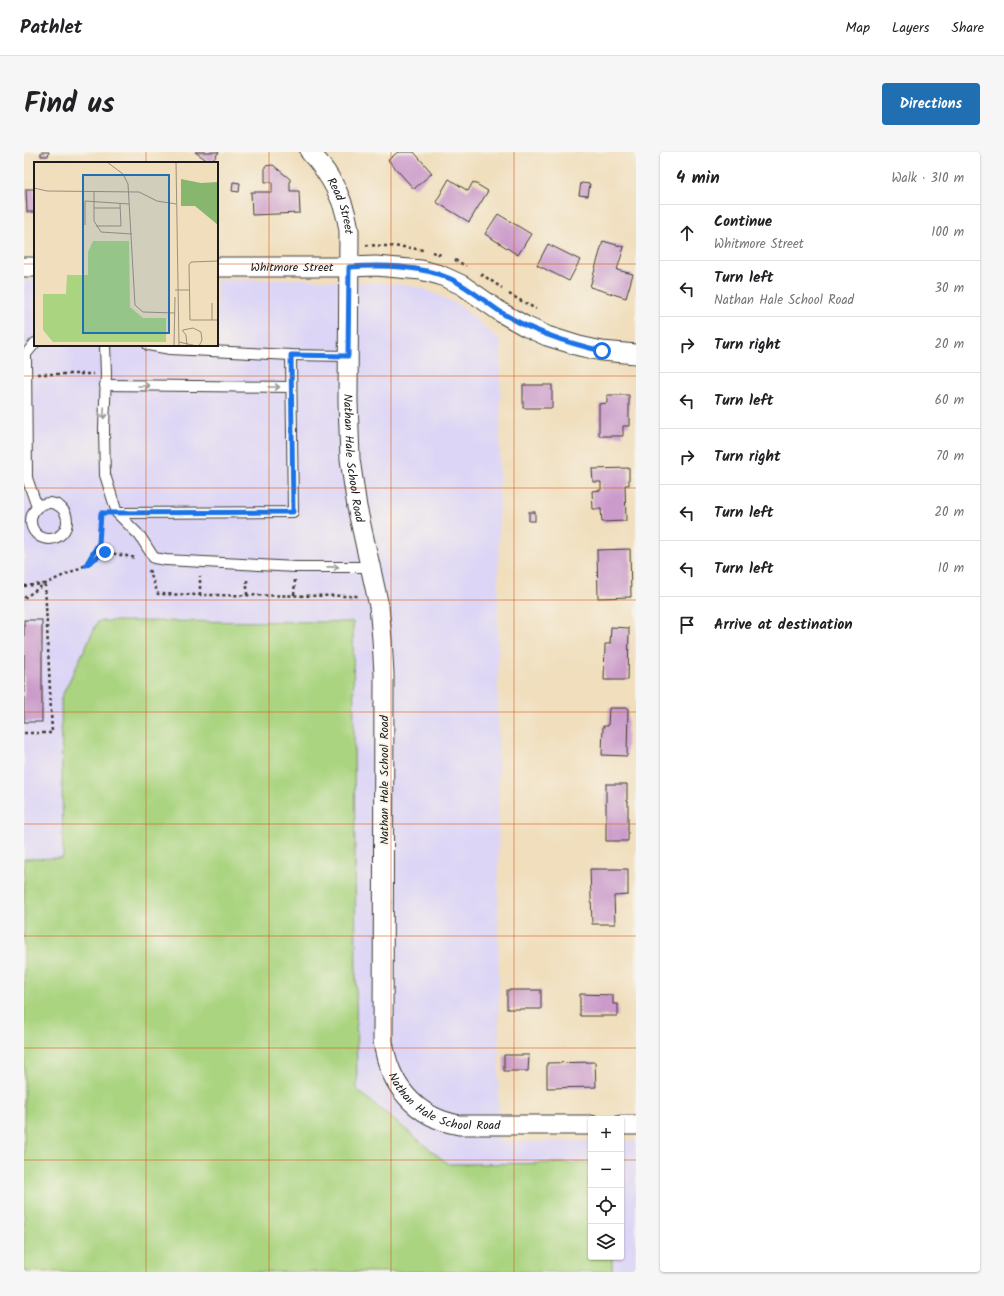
<!DOCTYPE html>
<html lang="en">
<head>
<meta charset="utf-8">
<style>
	body { margin:0; font-family:Kalam,sans-serif; background:#f6f6f6; color:#202124 }
	.controls { position:absolute; right:12px; bottom:12px; display:grid; overflow:hidden; border-radius:4px; box-shadow:0 1px 3px #0004 }
	.controls button { width:36px; height:36px; display:grid; place-items:center; padding:0; border:0; border-bottom:1px solid #e0e0e0; background:#fff; color:#202124; font:20px sans-serif }
	.stop { position:absolute; width:12px; height:12px; margin:-9px; border:3px solid #1a73e8; border-radius:50%; background:#fff }
	.stop.end { background:#1a73e8; border-color:#fff; box-shadow:0 1px 4px #0008 }
	.list { margin:0; padding:0; list-style:none }
	h2 { display:flex; justify-content:space-between; align-items:center; height:52px; margin:0; padding:0 16px; font-size:17px }
	h2 small { font-size:13px; font-weight:400; color:#757577 }
	.list li { display:grid; grid-template-columns:26px 1fr auto; gap:12px; align-items:center; box-sizing:border-box; height:56px; padding:0 16px; border-top:1px solid #e0e0e0 }
	.list b { display:block; font-size:15px; white-space:nowrap }
	.list p { margin:0; font-size:13px; white-space:nowrap; color:#757577 }
	.list em { font-size:13px; font-style:normal; color:#757577 }
	.icon { flex:none; width:22px; height:22px; fill:none; stroke:currentColor; stroke-width:2; stroke-linecap:round; stroke-linejoin:round }
	.map { position:relative; flex:none; width:612px; height:1120px; overflow:hidden; border-radius:4px }
	header { display:flex; align-items:center; gap:24px; box-sizing:border-box; height:56px; padding:0 20px; background:#fff; border-bottom:1px solid #e0e0e0 }
	header strong { font-size:19px }
	nav { display:flex; gap:22px; margin-inline-start:auto; font-size:14px }
	.intro { display:flex; align-items:center; justify-content:space-between; box-sizing:border-box; height:96px; padding:0 24px }
	h1 { margin:0; font-size:28px }
	.button { padding:10px 18px; border-radius:4px; background:#1f6fb2; color:#fff; font-size:14px; font-weight:700 }
	main { display:flex; gap:24px; padding:0 24px }
	aside { flex:1; background:#fff; border-radius:4px; box-shadow:0 1px 3px #0004 }
	.map>svg:first-child { display:block }
	.built { fill:#ddd5f6 }
	.green { fill:#aad480; stroke:#63784e }
	.building { fill:#cb9ccb }
	.lines { fill:none; stroke-linecap:round; stroke-linejoin:round }
	.service-casing { stroke:#3c3934; stroke-width:12 }
	.minor-casing { stroke:#3c3934; stroke-width:21 }
	.path { stroke:#3c3934; stroke-width:2.5; stroke-dasharray:3 3; stroke-linecap:butt }
	.service { stroke:#fff; stroke-width:10 }
	.minor { stroke:#fff; stroke-width:19 }
	.oneway { stroke:#999 }
	.route { stroke:#1a73e8; stroke-width:5 }
	.grid { fill:none; stroke:#d4530e; stroke-width:1; stroke-opacity:0.55 }
	.labels { text-anchor:middle; stroke-width:3.5; stroke-linejoin:round; paint-order:stroke }
	.street-label { font-size:12px; fill:#1c1c1c; stroke:#f7f3e8 }
	.inset-road { fill:none; stroke:#9b907c; stroke-width:1 }
	.view { fill:#1f6fb2; fill-opacity:0.15; stroke:#1f6fb2; stroke-width:2 }
	.inset-edge { fill:none; stroke:#1c1c1c; stroke-width:2 }
</style>
</head>
<body>
<header>
<strong>Pathlet</strong>
<nav><a>Map</a><a>Layers</a><a>Share</a></nav>
</header>
<div class="intro"><h1>Find us</h1><a class="button">Directions</a></div>
<main>
<div class="map">
<svg width="612" height="1120" viewBox="0 0 612 1120">
	<rect width="100%" height="100%" fill="#f7f3e8"/>
	<filter id="ink" filterUnits="userSpaceOnUse"><feTurbulence type="fractalNoise" baseFrequency=".025" numOctaves="2"/><feDisplacementMap in="SourceGraphic" scale="8" xChannelSelector="R" yChannelSelector="G"/><feConvolveMatrix kernelMatrix="1 2 1 2 8 2 1 2 1" color-interpolation-filters="sRGB"/></filter>
	<filter id="wash" filterUnits="userSpaceOnUse"><feTurbulence type="fractalNoise" baseFrequency=".012" numOctaves="4" result="noise"/><feDisplacementMap in="SourceGraphic" scale="16" xChannelSelector="R" yChannelSelector="G"/><feGaussianBlur stdDeviation="0.9" result="paint"/><feColorMatrix in="noise" values="0 0 0 0 0 0 0 0 0 0 0 0 0 0 0 0 0 1.4 0 .05"/><feComposite in="paint" operator="in"/></filter>
	<g filter="url(#wash)">
		<rect width="100%" height="100%" fill="#f0debc"/>
		<polygon class="built" points="276,127 374,132 398,136 434,152 452,167 477,190 474,461 475,990 567,989 567,1105 597,1105 597,989 612,989 612,1120 0,1120 0,128 11,128 11,193 193,193 193,128"/>
		<polygon class="green" points="74,469 329,470 333,938 424,1012 567,1011 567,1105 588,1105 588,1120 0,1120 0,707 39,706 37,546"/>
		<g id="blocks">
			<g class="building">
				<polygon points="17,0 25,0 24,4 17,4"/>
				<polygon points="171,0 195,0 187,11"/>
				<polygon points="374,0 390,0 408,21 390,37 364,8"/>
				<polygon points="249,13 266,27 266,39 275,39 276,61 228,63 227,40 248,40 248,30 241,30 241,14"/>
				<polygon points="425,27 444,39 449,30 464,39 445,70 412,50"/>
				<polygon points="209,30 216,31 215,40 208,39"/>
				<polygon points="557,31 566,32 564,44 555,43"/>
				<polygon points="2,37 11,37 11,60 3,60"/>
				<polygon points="474,62 507,82 494,103 461,82"/>
				<polygon points="579,89 600,95 593,118 609,122 602,146 566,135"/>
				<polygon points="524,92 556,108 545,129 513,113"/>
				<rect x="499" y="233" width="29" height="23"/>
				<polygon points="583,243 605,243 605,274 599,274 599,284 575,284 575,252 583,251"/>
				<polygon points="605,316 605,333 601,333 602,369 578,370 577,357 569,357 568,339 577,338 577,330 569,330 568,317"/>
				<rect x="505" y="360" width="6" height="9"/>
				<polygon points="606,397 607,445 574,446 573,398"/>
				<rect x="0" y="468" width="18" height="102"/>
				<polygon points="587,475 605,476 604,528 580,528 581,492 586,492"/>
				<polygon points="585,556 604,556 603,604 578,603 579,574 584,574"/>
				<polygon points="582,632 603,632 603,649 604,649 604,689 582,689"/>
				<polygon points="566,717 604,717 604,743 590,744 591,772 568,772"/>
				<rect x="483" y="838" width="34" height="19"/>
				<polygon points="556,842 589,843 589,852 594,852 594,864 556,864"/>
				<polygon points="480,903 505,903 504,919 480,919"/>
				<polygon points="571,910 572,935 523,936 523,911"/>
			</g>
		</g>
	</g>
	<g filter="url(#ink)">
		<use href="#blocks" fill-opacity="0" stroke="#3c3934" stroke-width="1"/>
		<g class="lines">
			<defs>
				<g id="service">
					<polyline points="11,191 2,202 3,326 13,355"/>
					<polyline points="81,193 82,222 80,277 81,323 93,361 116,384 130,406 142,408 272,415 346,415"/>
					<polyline points="124,193 146,197 267,203 324,204"/>
					<polyline points="81,233 267,235"/>
					<circle cx="25" cy="369" r="18"/>
					<polyline points="93,361 269,360 267,203"/>
				</g>
				<g id="minor">
					<path id="s1" d="M286,0c21,23 35,48 39,79l-1,170 2,58 7,48 22,99 3,33 2,35 -1,367c6,44 32,76 76,84h132"/>
					<polyline points="0,115 11,115"/>
					<path id="s2" d="M193,115h132l27,-1 45,4 19,5 22,10 40,28 23,13 22,10 32,10 23,5 34,3"/>
					<polyline points="597,973 612,973"/>
				</g>
			</defs>
			<use href="#service" class="service-casing"/>
			<use href="#minor" class="minor-casing"/>
			<g class="path">
				<polyline points="342,93 380,95 399,98"/>
				<polyline points="408,100 418,103"/>
				<polyline points="431,108 442,114"/>
				<polyline points="457,122 478,136"/>
				<polyline points="485,142 512,157"/>
				<polyline points="14,222 69,222"/>
				<polyline points="63,411 75,391 77,361 80,361"/>
				<polyline points="125,418 134,442 176,443 336,444"/>
				<polyline points="0,434 20,432"/>
				<polyline points="176,443 176,424"/>
				<polyline points="223,443 223,426"/>
				<polyline points="270,443 271,428"/>
				<polyline points="0,446 21,432 62,413 81,400 113,406"/>
				<polyline points="0,581 28,581 21,432"/>
			</g>
			<use href="#service" class="service"/>
			<use href="#minor" class="minor"/>
		</g>
		<defs><path id="oneway-shaft" d="M-6 0H5M1.5-3L5.5 0L1.5 3" fill="none" stroke-width="1.6" stroke-linecap="round" stroke-linejoin="round"/></defs>
		<g class="oneway">
			<use href="#oneway-shaft" transform="translate(120 234)"/>
			<use href="#oneway-shaft" transform="translate(250 235)"/>
			<use href="#oneway-shaft" transform="translate(80 261) rotate(92)"/>
			<use href="#oneway-shaft" transform="translate(309 415) rotate(1)"/>
		</g>
	</g>
	<g class="lines" filter="url(#ink)">
		<path class="route" d="M81,400l-19,13 13,-22 2,-30 192,-1 -2,-157 57,1 1,-89c33,-2 71,-2 102,12 19,9 34,23 51,34 31,19 65,30 100,38"/>
	</g>
	<path class="grid" d="M122,0v11M245,0v1120M367,0v1120M490,0v1120M0,112h11M193,112h419M122,193v927M0,224h612M0,336h612M0,448h612M0,560h612M0,672h612M0,784h612M0,896h612M0,1008h567M597,1008h15"/>
	<g class="labels">
		<g class="street-label">
			<text dy="4" stroke="none"><textPath href="#s1" startOffset="63">Read Street</textPath></text>
			<text dy="4" stroke="none"><textPath href="#s2" startOffset="75">Whitmore Street</textPath></text>
			<text dy="4" stroke="none"><textPath href="#s1" startOffset="317">Nathan Hale School Road</textPath></text>
			<text transform="translate(360 628) rotate(-90)" y="4">Nathan Hale School Road</text>
			<text dy="4" stroke="none"><textPath href="#s1" startOffset="1001">Nathan Hale School Road</textPath></text>
		</g>
	</g>
	<g transform="translate(10 10)">
		<rect width="184" height="184" fill="#f0debc"/>
		<path d="M59,79h36l1,66 13,11h23v24h-113l-10,-12v-36h23l1,-19h21v-23z" fill="#aad480"/>
		<path d="M147,17l20,4 17,-1v43l-23,-19h-14z" fill="#87b66e"/>
		<path class="inset-road" d="M73,0l16,12 5,10 7,121 8,7 32,1M142,0l3,184M0,26l13,3 92,1 18,9 19,3M60,29v30l7,11 31,2M60,46h26M51,63v-24l44,3M62,64h25l-1,-22M184,99l-27,1 -2,3 1,55h28M141,128h14M178,158v-17M184,158v18M148,168l4,5 1,11M149,168l10,-2 8,4 1,8 -3,6M145,180l18,4M140,184l1,-49"/>
		<path class="view" d="M49,13h86v158h-86z"/>
		<rect width="184" height="184" class="inset-edge"/>
	</g>
</svg>
<div class="controls">
<button>+</button>
<button>−</button>
<button><svg class="icon" aria-label="locate" viewBox="0 0 24 24"><circle cx="12" cy="12" r="6"/><path d="M12 2v4M12 18v4M2 12h4M18 12h4"/></svg></button>
<button><svg class="icon" aria-label="layers" viewBox="0 0 24 24"><path d="M12 4l9 5-9 5-9-5zM3 14l9 5 9-5"/></svg></button>
</div>
<div class="stop" style="left:578px;top:199px"></div>
<div class="stop end" style="left:81px;top:400px"></div>
</div>
<aside>
<h2>4 min<small>Walk · 310 m</small></h2>
<ul class="list">
<li><svg class="icon" aria-label="ahead" viewBox="0 0 24 24"><path d="M12 20V5M6 11l6-6 6 6"/></svg><div><b>Continue</b><p>Whitmore Street</p></div><em>100 m</em></li>
<li><svg class="icon" aria-label="left" viewBox="0 0 24 24"><path d="M17 20v-9H6M10 6l-5 5 5 5"/></svg><div><b>Turn left</b><p>Nathan Hale School Road</p></div><em>30 m</em></li>
<li><svg class="icon" aria-label="right" viewBox="0 0 24 24"><path d="M7 20v-9h11M14 6l5 5-5 5"/></svg><div><b>Turn right</b></div><em>20 m</em></li>
<li><svg class="icon" aria-label="left" viewBox="0 0 24 24"><path d="M17 20v-9H6M10 6l-5 5 5 5"/></svg><div><b>Turn left</b></div><em>60 m</em></li>
<li><svg class="icon" aria-label="right" viewBox="0 0 24 24"><path d="M7 20v-9h11M14 6l5 5-5 5"/></svg><div><b>Turn right</b></div><em>70 m</em></li>
<li><svg class="icon" aria-label="left" viewBox="0 0 24 24"><path d="M17 20v-9H6M10 6l-5 5 5 5"/></svg><div><b>Turn left</b></div><em>20 m</em></li>
<li><svg class="icon" aria-label="left" viewBox="0 0 24 24"><path d="M17 20v-9H6M10 6l-5 5 5 5"/></svg><div><b>Turn left</b></div><em>10 m</em></li>
<li><svg class="icon" aria-label="arrive" viewBox="0 0 24 24"><path d="M6 21V4h12l-3 4 3 4H6"/></svg><div><b>Arrive at destination</b></div></li>
</ul>
</aside>
</main>
</body>
</html>
